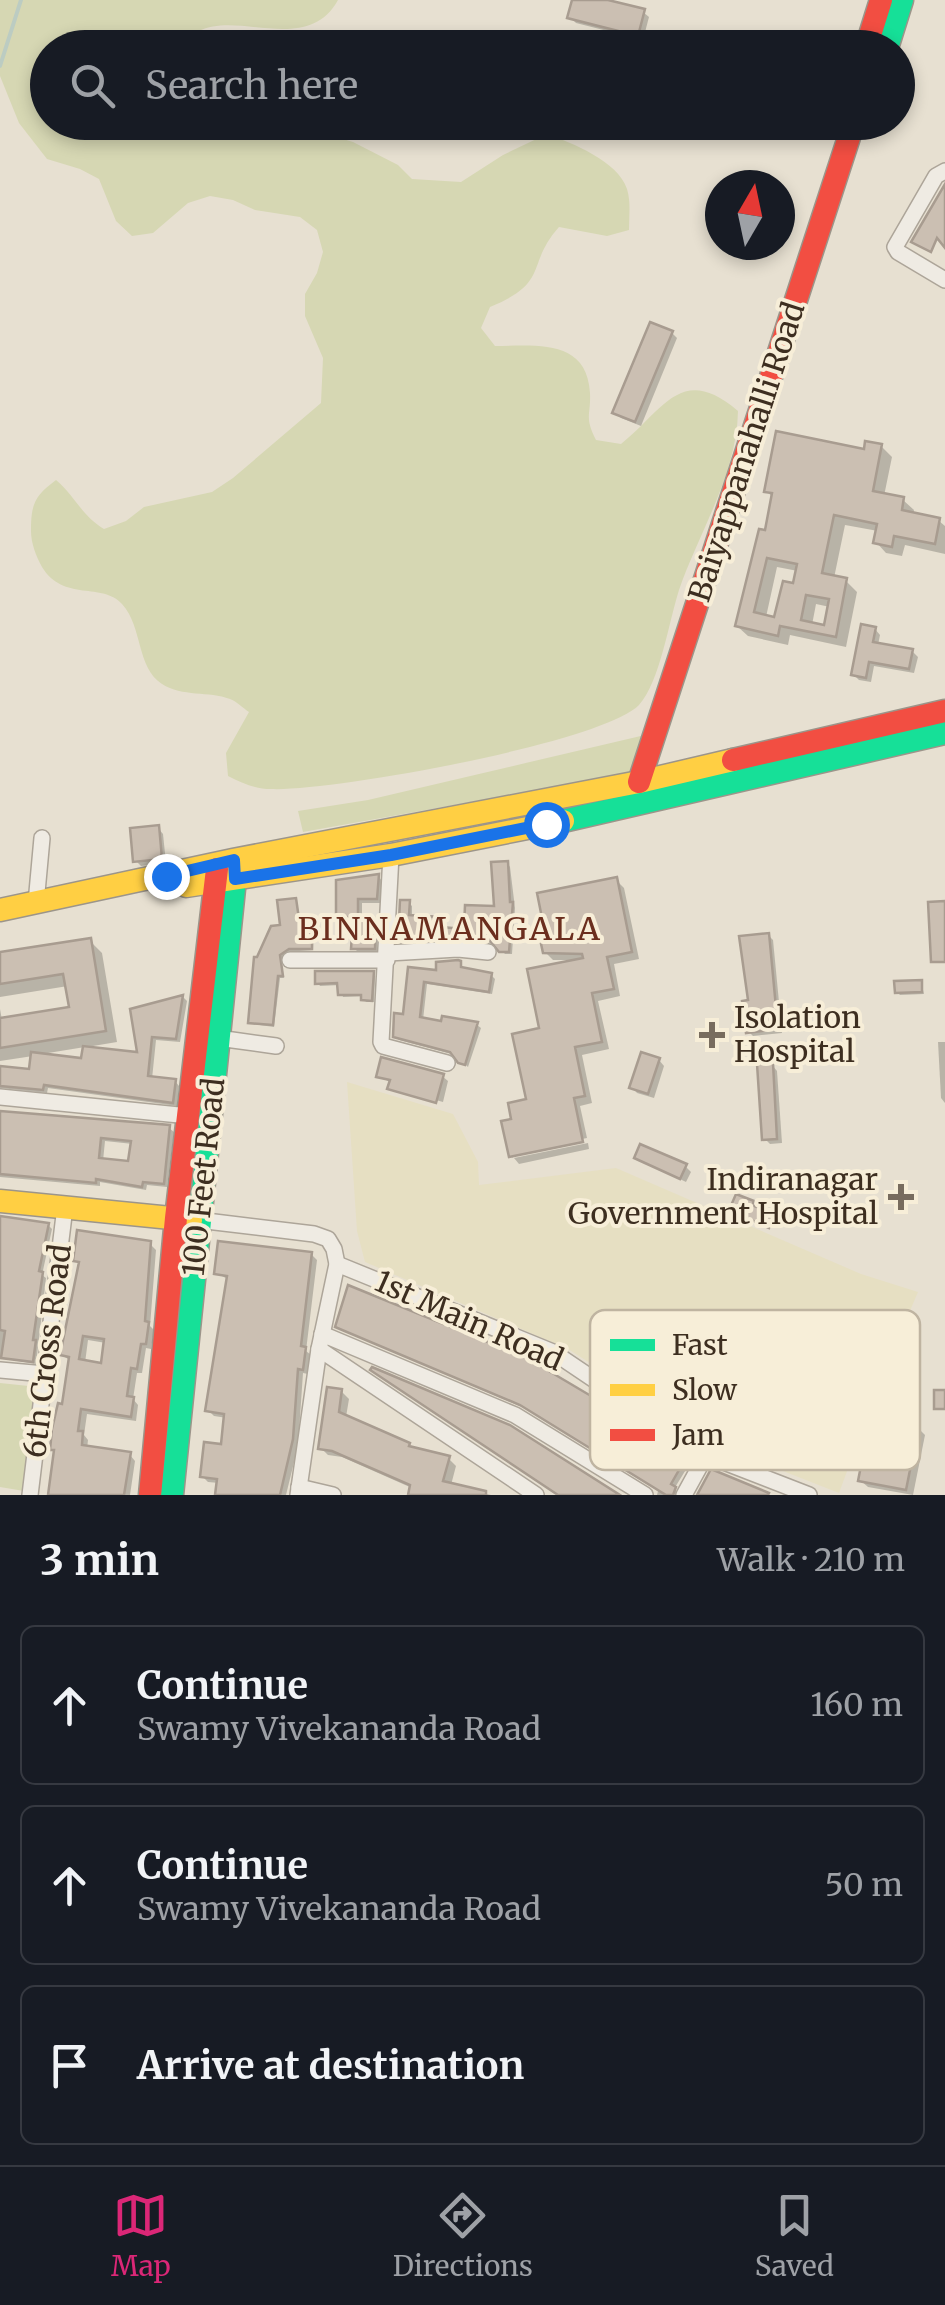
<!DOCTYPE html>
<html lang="en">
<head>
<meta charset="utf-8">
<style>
	body { margin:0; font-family:Merriweather,serif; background:#242831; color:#f1f3f6 }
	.compass { position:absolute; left:705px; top:170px; width:90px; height:90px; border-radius:50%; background:#171b24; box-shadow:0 5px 15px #0003; rotate:9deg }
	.stop { position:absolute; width:30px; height:30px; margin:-22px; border:8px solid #1a73e8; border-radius:50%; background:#fff }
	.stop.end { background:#1a73e8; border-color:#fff; box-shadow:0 2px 10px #0008 }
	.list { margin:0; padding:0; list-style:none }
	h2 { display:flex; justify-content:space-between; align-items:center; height:130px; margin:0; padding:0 40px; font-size:42px }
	h2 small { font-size:32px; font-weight:400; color:#9ea1a6 }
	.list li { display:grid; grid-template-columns:65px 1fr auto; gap:30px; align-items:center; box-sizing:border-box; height:160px; margin:0 20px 20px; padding:0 20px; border:2px solid #363941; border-radius:15px }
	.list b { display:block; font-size:38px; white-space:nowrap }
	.list p { margin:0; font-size:32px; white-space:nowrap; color:#9ea1a6 }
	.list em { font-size:32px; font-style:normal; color:#9ea1a6 }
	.icon { flex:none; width:55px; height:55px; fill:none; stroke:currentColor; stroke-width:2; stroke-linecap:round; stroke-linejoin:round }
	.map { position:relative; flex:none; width:945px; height:1495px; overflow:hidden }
	.search { position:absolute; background:#171b24; box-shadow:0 5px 15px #0003; left:30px; right:30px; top:30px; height:110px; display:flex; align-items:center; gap:25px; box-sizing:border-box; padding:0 35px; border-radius:55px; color:#9ea1a6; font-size:38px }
	.sheet { height:670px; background:#171b24 }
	nav { display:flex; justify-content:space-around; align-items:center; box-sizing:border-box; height:140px; border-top:2px solid #363941; background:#171b24; font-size:28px; color:#9ea1a6 }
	nav a { display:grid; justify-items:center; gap:5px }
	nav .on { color:#db2777 }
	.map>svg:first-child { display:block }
	.farmland { fill:#e6dfc2 }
	.green { fill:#d6d7b3 }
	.shadow { fill:#0003; fill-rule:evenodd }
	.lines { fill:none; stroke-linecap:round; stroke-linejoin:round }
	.stream { stroke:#bcccc2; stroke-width:4 }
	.building { fill:#cbbfb2; stroke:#a89c90; stroke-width:2.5; fill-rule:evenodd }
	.street-casing { stroke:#ada599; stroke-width:18 }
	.fast-casing { stroke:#9c958a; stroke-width:25 }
	.slow-casing { stroke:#9c958a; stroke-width:25 }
	.jam-casing { stroke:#9c958a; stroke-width:25 }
	.street { stroke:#efebe3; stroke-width:15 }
	.fast { stroke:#16e098; stroke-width:22 }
	.slow { stroke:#ffcf43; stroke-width:22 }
	.jam { stroke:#f24e42; stroke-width:22 }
	.route { stroke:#1a73e8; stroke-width:12 }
	.poi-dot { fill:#786c5e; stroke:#f7eed8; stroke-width:4 }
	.labels { text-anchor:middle; stroke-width:8; stroke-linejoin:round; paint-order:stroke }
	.street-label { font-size:30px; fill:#3d2e20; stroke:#f7eed8 }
	.poi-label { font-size:30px; fill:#3d2e20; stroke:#f7eed8; text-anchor:start }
	.neighbourhood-label { font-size:32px; letter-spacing:2.5px; fill:#6b2e1e; stroke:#f7eed8 }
	.key { fill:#f7eed8; stroke:#bfb4a1; stroke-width:2.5 }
	.key-label { font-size:28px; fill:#3d2e20 }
</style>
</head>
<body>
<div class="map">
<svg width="945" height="1495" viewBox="0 0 945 1495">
	<rect width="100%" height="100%" fill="#e7e0d1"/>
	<polygon class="farmland" points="347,1082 453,1114 478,1162 479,1185 616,1168 861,1274 918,1292 881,1379 839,1493 724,1448 568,1349 365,1262 357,1231"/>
	<g class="green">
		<path d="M0,0h338c-30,55 -99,11 -139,31 -7,4 -13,12 -18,16l-133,1v74l243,1 62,19 45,23 14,14 49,3 42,-27 44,-21c25,9 71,27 80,55 4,13 2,27 2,41l-22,6 -48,-9c-34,38 -8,55 -69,80l-9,21 14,18c40,0 92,-8 95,47 1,23 -6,23 6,47l25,4c42,-33 60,-82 117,-33 -1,63 -39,121 -59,179 -10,31 -19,92 -40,115 -37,38 -310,87 -368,84 -16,0 -29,-6 -43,-13l-2,-23 23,-41c-6,-4 -13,-11 -19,-13 -21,-8 -48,-2 -68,-15 -26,-17 -19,-57 -40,-80 -19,-22 -59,-2 -80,-37 -6,-11 -11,-24 -11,-36 0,-28 4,-35 25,-51 19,16 26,36 48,49l22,-8 18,-14 68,-15 21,-14 88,-75 2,-45 -18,-42v-22l12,-21 6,-21 -6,-22 -17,-13 -45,-7 -22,-10 -23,-4 -22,7 -35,30 -21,3 -16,-15 -17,-42 -19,-10 -33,-10 -28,-36 -19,-47z"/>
		<polygon points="645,735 632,773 303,832 298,811 368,800"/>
		<polygon points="0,1383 38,1387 24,1491 0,1487"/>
	</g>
	<g class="shadow">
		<polygon points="574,0 598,0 643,12 649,17 643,40 576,23 570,17"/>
		<polygon points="672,333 677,338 641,426 621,418 615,412"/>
		<path d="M881,446l11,11 -8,39 19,4 11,10 -1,5 26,6 6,5v28l-40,-9 -3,11 -16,-3 -10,-11 2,-11 -33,-6 -11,53 12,3 11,11 -11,55 -56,-12 -2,10 -40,-9 -11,-10 29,-93 8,-35 -8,-7zM777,567l21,4 -3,15 -19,34 -10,-3zM816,604l14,3 -4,21 -14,-3z"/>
		<polygon points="875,629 880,635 878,645 912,651 918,657 914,673 874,666 871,682 859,680 853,674"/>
		<polygon points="158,828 163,834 166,863 141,866 136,861"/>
		<polygon points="507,863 510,867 515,908 512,954 505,954 495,943 464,940 403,943 400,940 409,903 412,906 412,918 441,920 443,930 466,931 496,908"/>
		<polygon points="378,876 382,881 381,903 362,903 362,922 378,925 377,951 357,951 354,948 355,921 343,921 338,916"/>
		<polygon points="616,880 624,888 639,959 614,964 620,996 598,1001 609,1049 582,1055 592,1103 580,1106 587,1138 513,1153 513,1158 511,1156 514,1121 529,1101 542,1030 573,960 553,960 545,952 549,940"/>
		<polygon points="295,901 300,921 314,924 313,950 286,952 280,963 284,978 280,978 274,1027 253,1024 250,1022 283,927"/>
		<polygon points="768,935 773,940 782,1033 753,1036 748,1031 750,1002"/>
		<path d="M90,941l12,12 15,89 -30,5 53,7 -7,-43 50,-14 4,4 -7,41 -24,-2 -4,39 23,2 4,5 -2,20 -129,-18 -1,5 -47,-5v-21l31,5 2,-16 -33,5v-52l2,11 70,-11 -4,-23 -68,11v-42zM85,1047l-1,14 -42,-7z"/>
		<polygon points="460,963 464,970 491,975 495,979 492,994 427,984 423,1020 444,1024 444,1019 477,1025 481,1028 468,1067 455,1055 399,1040 395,1036 405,1017 410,970 439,973"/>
		<polygon points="372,974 375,976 374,1002 366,1002 363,996 343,997 340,985 320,986 318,983"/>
		<polygon points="921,982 924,994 900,995 897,992"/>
		<polygon points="938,1042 945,1042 945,1103 941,1098"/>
		<polygon points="659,1060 664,1066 654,1098 637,1093 632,1087"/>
		<polygon points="772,1065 777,1071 782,1143 770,1144 764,1138"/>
		<polygon points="379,1076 442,1076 448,1081 443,1102 393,1088 393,1091 392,1083"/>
		<path d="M0,1112l169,16 5,4 -7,55 -20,-2 -1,5 -46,-8v4l-100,-9zM105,1141l28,3 -2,20 -28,-3z"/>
		<polygon points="588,1143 589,1149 519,1164 514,1158"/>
		<polygon points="637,1158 685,1166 691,1172 686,1182"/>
		<polygon points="0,1218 48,1225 52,1229 42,1275 46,1278 36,1364 0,1358"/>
		<path d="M150,1244l6,6 -6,76 4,4 -3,19 -5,-1 -4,25h-5l-4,26 5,6 -2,16 -49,-7 -3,21 4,5 -1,9 43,6 5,6 -5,34h-79l5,-43 -3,-3 18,-88 -9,-6 19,-90 -6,-5zM88,1340l18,3 -3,22 -18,-2z"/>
		<polygon points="311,1254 317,1260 306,1351 311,1355 308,1374 303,1373 298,1446 286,1495 218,1495 219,1483 208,1482 202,1476 223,1447 227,1418 214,1416 208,1410 229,1280 217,1273"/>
		<polygon points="338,1327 685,1458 690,1463 674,1489 679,1495 657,1495 658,1491 527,1409 343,1331"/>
		<polygon points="341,1391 349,1399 346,1417 414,1450 448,1458 456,1466 451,1485 491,1495 411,1495 412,1488 342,1457 328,1455 321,1448"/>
		<polygon points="917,1427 925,1435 913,1495 868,1487 860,1480"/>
	</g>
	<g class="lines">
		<polyline class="stream" points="0,66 21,0"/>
	</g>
	<g class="building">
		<polygon points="572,0 608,0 645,9 638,36 567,18"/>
		<polygon points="945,184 945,248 937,238 931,252 911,242"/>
		<polygon points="650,322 673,331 635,422 612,413"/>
		<path d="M776,431l88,18 1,-8 17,3 -9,47 31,6 -2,13 38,8 -5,26 -41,-8 -2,11 -19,-4 4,-19 -43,-9 -12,58 25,5 -11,59 -56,-11 -2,10 -43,-10 24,-97 6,1 7,-37 -8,-1zM767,558l30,6 -4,19 -10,-2 -9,36 -20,-5zM806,595l23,4 -5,26 -23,-5z"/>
		<polygon points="861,624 876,627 873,642 913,649 909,669 869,662 866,678 851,675"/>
		<polygon points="159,825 162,859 133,862 130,828"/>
		<polygon points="508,861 510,902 513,902 509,952 499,952 490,941 459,938 398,941 400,900 410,900 409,915 442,917 441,927 464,929 465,905 494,906 491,862"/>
		<polygon points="379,874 377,899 358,899 358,917 336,917 336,880"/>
		<polygon points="617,877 632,952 607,957 614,989 592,993 602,1042 575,1047 585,1096 574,1098 583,1142 509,1157 501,1121 511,1119 508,1103 526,1099 512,1034 539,1028 527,969 583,958 582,954 543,953 540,939 546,938 537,893"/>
		<polygon points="296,898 299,919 312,919 312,949 289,949 280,955 283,976 278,976 273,1025 248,1023 254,957 257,957 271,926 280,925 277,900"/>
		<polygon points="945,901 945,962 931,962 928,902"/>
		<polygon points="353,919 376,920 375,949 351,949"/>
		<polygon points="769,933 778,1029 746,1033 742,1001 748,1000 739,936"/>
		<polygon points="91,938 106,1031 0,1048 0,1018 69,1007 63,974 0,984 0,952"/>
		<polygon points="458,960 461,961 461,967 492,973 489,992 424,982 420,1017 441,1021 442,1016 478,1022 465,1065 458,1063 450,1052 393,1037 394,1013 403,1014 408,967 436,970 436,962"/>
		<polygon points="315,971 374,971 372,1001 361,1000 361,995 338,995 337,983 315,984"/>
		<polygon points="922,980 922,992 895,993 894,981"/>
		<polygon points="183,995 176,1039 152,1037 148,1076 176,1079 173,1103 44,1085 43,1090 0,1086 0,1066 29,1069 31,1052 81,1058 83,1046 137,1052 130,1009"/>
		<polygon points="641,1052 660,1058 648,1094 629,1088"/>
		<polygon points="381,1057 444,1074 436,1103 387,1089 390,1080 376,1077"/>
		<polygon points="773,1063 777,1139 762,1140 757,1064"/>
		<path d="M0,1111l170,14 -6,59 -21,-2 -1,5 -46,-8v4l-96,-9zM101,1138l30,3 -3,20 -29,-3z"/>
		<polygon points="640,1144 687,1164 680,1179 634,1158"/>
		<polygon points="736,1194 754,1201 752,1205 774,1214 769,1228 729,1210"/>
		<polygon points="0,1216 49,1223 39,1271 43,1272 33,1340 36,1340 33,1362 1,1358 5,1331 0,1330"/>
		<path d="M77,1230l74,11 -6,80 4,1 -3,22h-5l-4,25 -6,-1 -4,28 7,1 -3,20 -50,-8 -3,22h5l-1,14 49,7 -7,43h-76l6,-45h-4l2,-21 6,-26 4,1 7,-47 -9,-2 19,-93 -6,-1zM83,1336l21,3 -3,24 -22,-4z"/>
		<polygon points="218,1241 312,1252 301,1346 306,1347 303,1370 298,1369 293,1439 280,1495 215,1495 217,1479 200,1477 204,1442 221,1444 224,1414 205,1411 227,1276 214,1274"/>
		<polygon points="348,1285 527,1358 645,1428 687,1456 671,1484 676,1487 673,1495 666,1495 520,1405 335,1327"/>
		<polygon points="372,1367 510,1425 620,1495 558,1495 370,1370"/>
		<polygon points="327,1387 342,1389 339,1412 410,1443 409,1446 450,1456 443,1481 486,1491 486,1495 408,1495 410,1485 332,1451 318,1449"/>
		<rect x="934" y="1390" width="11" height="19"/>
		<polygon points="871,1415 919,1425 906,1490 858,1481"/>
		<polygon points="711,1469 769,1493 768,1495 697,1495"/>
	</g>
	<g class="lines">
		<defs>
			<g id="street">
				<polyline points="945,171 936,176 895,247 898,252 945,280"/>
				<polyline points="391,855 381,1042 383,1046 447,1063"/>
				<polyline points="36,903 42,838"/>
				<polyline points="388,953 458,949 488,952"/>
				<polyline points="290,960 387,960"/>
				<polyline points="218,1038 276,1046"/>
				<polyline points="0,1097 189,1116"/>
				<polyline points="198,1220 314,1234 328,1239 334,1249 337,1264 319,1349 298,1495"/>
				<polyline points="337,1264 553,1352 706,1455 809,1495"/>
				<polyline points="322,1334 515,1415 645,1495"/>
				<polyline points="319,1349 536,1495"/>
				<polyline points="0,1370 45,1374"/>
				<polyline points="299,1487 333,1495"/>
				<polyline points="30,1495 65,1207"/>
				<polyline points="684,1495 706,1455"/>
			</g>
			<g id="fast">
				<polyline points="887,48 902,0"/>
				<polyline points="563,821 945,733"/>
				<polyline points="172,1495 235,879 234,863"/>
			</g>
			<g id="slow">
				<polyline points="186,886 391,855 563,821"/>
				<polyline points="0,910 233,860 639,782 733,760"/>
				<polyline points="0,1201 191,1220"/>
			</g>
			<g id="jam">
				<polyline points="866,48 881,0"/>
				<polyline points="733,760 945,711"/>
				<polyline points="639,782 854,122"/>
				<polyline points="150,1495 176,1218 217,869"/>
			</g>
		</defs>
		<use href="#street" class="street-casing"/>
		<use href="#fast" class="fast-casing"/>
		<use href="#slow" class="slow-casing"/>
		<use href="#jam" class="jam-casing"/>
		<use href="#street" class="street"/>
		<use href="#fast" class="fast"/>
		<use href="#slow" class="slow"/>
		<use href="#jam" class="jam"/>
	</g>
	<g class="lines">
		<polyline class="route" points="166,876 234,860 235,879 391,855 546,824"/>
	</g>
	<g class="poi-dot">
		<path d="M707 1020h10v10h10v10h-10v10h-10v-10h-10v-10h10z"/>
		<path d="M896 1182h10v10h10v10h-10v10h-10v-10h-10v-10h10z"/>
	</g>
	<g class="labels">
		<g class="street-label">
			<text transform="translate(747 452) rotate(-72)" y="10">Baiyappanahalli Road</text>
			<text transform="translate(204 1177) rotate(-84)" y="10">100 Feet Road</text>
			<text transform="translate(469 1321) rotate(24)" y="10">1st Main Road</text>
			<text transform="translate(48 1351) rotate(-83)" y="10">6th Cross Road</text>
		</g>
		<g class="poi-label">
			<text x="734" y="1028">Isolation<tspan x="734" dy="34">Hospital</tspan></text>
			<text x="878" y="1190" text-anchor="end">Indiranagar<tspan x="878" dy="34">Government Hospital</tspan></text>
		</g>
		<g class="neighbourhood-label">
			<text x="450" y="940">BINNAMANGALA</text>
		</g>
	</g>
	<rect x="590" y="1310" width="330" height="160" rx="15" class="key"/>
	<rect x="610" y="1339" width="45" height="12" fill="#16e098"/>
	<rect x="610" y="1384" width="45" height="12" fill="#ffcf43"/>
	<rect x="610" y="1429" width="45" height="12" fill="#f24e42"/>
	<g class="key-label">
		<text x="672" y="1355">Fast</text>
		<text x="672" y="1400">Slow</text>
		<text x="672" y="1445">Jam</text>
	</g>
</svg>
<svg class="compass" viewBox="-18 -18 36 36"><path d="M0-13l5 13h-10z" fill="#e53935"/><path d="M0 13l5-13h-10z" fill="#9ea1a6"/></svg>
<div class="stop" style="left:546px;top:824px"></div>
<div class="stop end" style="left:166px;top:876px"></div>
<div class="search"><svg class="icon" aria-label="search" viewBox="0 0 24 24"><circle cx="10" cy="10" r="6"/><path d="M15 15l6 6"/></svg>Search here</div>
</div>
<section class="sheet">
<h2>3 min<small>Walk · 210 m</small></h2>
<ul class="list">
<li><svg class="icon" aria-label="ahead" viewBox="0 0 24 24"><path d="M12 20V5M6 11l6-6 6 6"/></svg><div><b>Continue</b><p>Swamy Vivekananda Road</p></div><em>160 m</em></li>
<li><svg class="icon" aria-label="ahead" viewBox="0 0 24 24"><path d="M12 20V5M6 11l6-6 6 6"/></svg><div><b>Continue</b><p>Swamy Vivekananda Road</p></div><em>50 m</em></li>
<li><svg class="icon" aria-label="arrive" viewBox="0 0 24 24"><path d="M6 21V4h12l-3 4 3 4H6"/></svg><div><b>Arrive at destination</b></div></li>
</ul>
</section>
<nav>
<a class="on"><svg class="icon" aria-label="map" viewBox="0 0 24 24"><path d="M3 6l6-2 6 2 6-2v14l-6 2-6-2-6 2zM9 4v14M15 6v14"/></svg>Map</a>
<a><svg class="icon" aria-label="directions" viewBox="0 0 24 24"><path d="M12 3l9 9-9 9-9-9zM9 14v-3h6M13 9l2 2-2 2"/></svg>Directions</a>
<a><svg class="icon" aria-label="saved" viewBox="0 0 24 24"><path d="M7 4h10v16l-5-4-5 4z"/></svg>Saved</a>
</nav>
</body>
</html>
